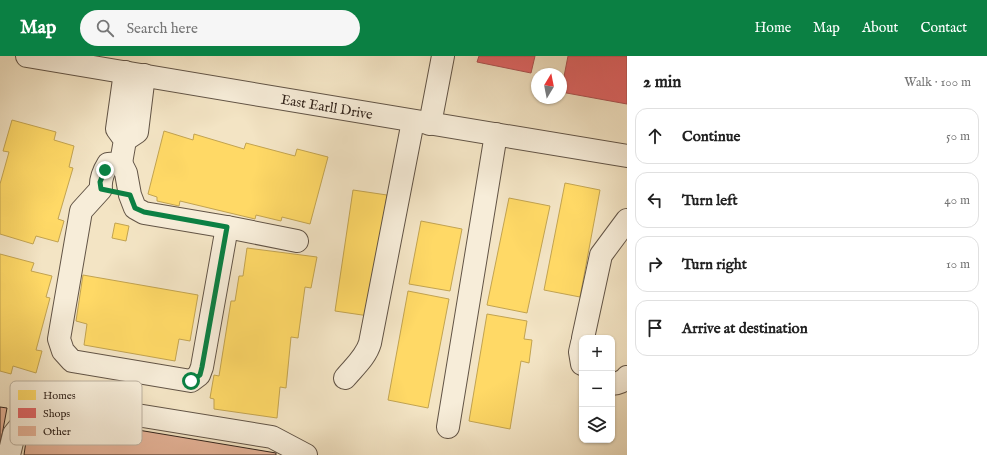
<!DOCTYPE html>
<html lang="en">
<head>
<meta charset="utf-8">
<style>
	body { margin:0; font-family:"IM FELL English",serif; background:#f6f6f6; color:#222 }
	.controls { position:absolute; right:12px; bottom:12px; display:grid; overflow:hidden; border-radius:8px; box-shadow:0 1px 3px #0004 }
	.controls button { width:36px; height:36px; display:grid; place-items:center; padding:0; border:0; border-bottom:1px solid #e0e0e0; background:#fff; color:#222; font:20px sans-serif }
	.compass { position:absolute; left:531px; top:12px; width:36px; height:36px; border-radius:50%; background:#fff; box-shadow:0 1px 3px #0004; rotate:10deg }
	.stop { position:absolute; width:12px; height:12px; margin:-9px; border:3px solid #0b8043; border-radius:50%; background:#fff }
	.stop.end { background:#0b8043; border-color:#fff; box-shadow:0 1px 4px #0008 }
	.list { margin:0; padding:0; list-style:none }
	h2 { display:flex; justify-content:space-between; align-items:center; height:52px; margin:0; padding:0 16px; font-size:17px }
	h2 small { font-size:13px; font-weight:400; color:#767676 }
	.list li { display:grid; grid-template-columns:26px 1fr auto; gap:12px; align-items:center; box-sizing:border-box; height:56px; margin:0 8px 8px; padding:0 8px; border:1px solid #e0e0e0; border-radius:12px }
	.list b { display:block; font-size:15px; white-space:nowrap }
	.list em { font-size:13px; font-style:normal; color:#767676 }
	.icon { flex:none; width:22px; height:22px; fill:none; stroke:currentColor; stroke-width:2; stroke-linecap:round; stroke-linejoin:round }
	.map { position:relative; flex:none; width:627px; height:399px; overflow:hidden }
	header { display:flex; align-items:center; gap:24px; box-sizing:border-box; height:56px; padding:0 20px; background:#0b8043; color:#fff }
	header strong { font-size:19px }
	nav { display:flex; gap:22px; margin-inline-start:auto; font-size:14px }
	.search { width:280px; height:36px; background:#f6f6f6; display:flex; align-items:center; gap:10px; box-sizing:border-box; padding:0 14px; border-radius:22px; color:#767676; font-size:15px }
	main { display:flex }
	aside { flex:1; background:#fff }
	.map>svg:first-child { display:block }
	.homes { fill:#ffd966; stroke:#c2a350 }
	.shops { fill:#e06666; stroke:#ac5250 }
	.building { fill:#e6b499; stroke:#32241c }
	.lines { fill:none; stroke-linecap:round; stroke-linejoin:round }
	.minor-casing { stroke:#625446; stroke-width:24 }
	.minor { stroke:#f7edd9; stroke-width:22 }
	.route { stroke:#0b8043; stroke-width:5 }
	.labels { text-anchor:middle; stroke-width:4; stroke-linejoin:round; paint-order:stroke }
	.street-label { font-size:14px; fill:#32241c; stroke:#f7edd9 }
	.key { fill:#f7edd9; stroke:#bcb1a0; stroke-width:1 }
	.key-label { font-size:11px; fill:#32241c }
</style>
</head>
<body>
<header>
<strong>Map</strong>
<div class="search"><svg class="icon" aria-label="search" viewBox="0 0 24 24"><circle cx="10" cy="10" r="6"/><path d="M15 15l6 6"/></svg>Search here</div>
<nav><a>Home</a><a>Map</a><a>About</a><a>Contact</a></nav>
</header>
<main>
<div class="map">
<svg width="627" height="399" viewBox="0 0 627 399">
	<rect width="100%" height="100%" fill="#f3e4c4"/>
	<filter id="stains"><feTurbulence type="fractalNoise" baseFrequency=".005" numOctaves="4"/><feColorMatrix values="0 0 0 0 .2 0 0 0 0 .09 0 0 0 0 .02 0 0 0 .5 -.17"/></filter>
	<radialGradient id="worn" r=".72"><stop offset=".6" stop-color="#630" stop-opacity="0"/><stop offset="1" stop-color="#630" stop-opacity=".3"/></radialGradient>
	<g class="homes">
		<polygon points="12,64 56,76 54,84 74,90 69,111 73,112 58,163 64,165 58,186 36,180 33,188 0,178 0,128 9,96 3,95"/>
		<polygon points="164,75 193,84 194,78 244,93 246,87 295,100 297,93 328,101 310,168 282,161 281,165 256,159 255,163 180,145 179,150 157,145 157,141 148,138"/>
		<polygon points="565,127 600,134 580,241 544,234"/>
		<polygon points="353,134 387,139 369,260 335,255"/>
		<polygon points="509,142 550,150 527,257 487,249"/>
		<polygon points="421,165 462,173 450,235 409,228"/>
		<polygon points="115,167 129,170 126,185 112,182"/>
		<polygon points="247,192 317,201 311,232 305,231 298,282 291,281 286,332 280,331 277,362 214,353 214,343 210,342 214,319 219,320 231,245 235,245 239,220 243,220"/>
		<polygon points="0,198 34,207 31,215 52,220 46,241 50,242 36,294 42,295 36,317 13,310 11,318 0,315"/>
		<polygon points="83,219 198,239 190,285 179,283 175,305 84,289 87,268 76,265"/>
		<polygon points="408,235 449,243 428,352 388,344"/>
		<polygon points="487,258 527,265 524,283 532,284 529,307 521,305 510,373 469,365"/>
	</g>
	<g class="shops">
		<polygon points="479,0 535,0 531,17 477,6"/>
		<polygon points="568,0 627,0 627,48 561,36"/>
	</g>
	<g class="building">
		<polygon points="0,351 7,352 0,390"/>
		<polygon points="84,365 276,397 276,399 24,399 27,378 80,387"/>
	</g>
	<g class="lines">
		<defs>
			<g id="minor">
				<path id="s1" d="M27,0c200,33 400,68 600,100"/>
				<path d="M125,16l-8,57 8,11 -4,23 -13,1c-5,8 -8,16 -7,25l-20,22 -22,128 4,12 9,10 119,20 8,-6 3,-8 25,-140"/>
				<polyline points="430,68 443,0"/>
				<polyline points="125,84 137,76 144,19"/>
				<polyline points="121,107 126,117 130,139 135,152 144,157 227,171 297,185"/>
				<polyline points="583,282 601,199 627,164"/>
				<polyline points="582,287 580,296 582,308"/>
				<path d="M345,322c9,-11 21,-21 25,-35l43,-222"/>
				<path d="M612,328c5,0 12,-3 15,-7"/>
				<polyline points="448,371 496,78"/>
				<polyline points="9,399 14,378 27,362 47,354 69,348 272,381 306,399"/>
			</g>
		</defs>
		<use href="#minor" class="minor-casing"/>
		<use href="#minor" class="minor"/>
	</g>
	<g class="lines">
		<polyline class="route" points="105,114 100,126 101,133 130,139 135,152 144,156 227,171 202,311 200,319 191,325"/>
	</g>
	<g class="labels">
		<g class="street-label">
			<text dy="5" stroke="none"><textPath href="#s1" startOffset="304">East Earll Drive</textPath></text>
		</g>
	</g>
	<rect x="10" y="325" width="132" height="64" rx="6" class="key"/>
	<rect x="18" y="334" width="18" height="10" fill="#ffd966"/>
	<rect x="18" y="352" width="18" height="10" fill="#e06666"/>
	<rect x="18" y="370" width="18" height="10" fill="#e6b499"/>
	<g class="key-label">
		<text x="43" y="343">Homes</text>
		<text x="43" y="361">Shops</text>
		<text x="43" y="379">Other</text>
	</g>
	<rect width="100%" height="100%" filter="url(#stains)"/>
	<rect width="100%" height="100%" fill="url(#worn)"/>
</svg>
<div class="controls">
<button>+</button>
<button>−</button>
<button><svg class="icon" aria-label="layers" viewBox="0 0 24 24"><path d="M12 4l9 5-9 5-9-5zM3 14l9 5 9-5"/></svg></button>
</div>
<svg class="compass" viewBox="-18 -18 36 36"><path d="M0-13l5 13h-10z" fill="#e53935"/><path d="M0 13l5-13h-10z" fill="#767676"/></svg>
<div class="stop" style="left:191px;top:325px"></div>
<div class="stop end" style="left:105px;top:114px"></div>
</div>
<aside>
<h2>2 min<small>Walk · 100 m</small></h2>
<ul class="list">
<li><svg class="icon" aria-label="ahead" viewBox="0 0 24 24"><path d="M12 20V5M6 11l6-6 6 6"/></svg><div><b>Continue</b></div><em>50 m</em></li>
<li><svg class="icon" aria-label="left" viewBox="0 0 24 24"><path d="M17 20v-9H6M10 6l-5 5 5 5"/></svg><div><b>Turn left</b></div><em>40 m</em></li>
<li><svg class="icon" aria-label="right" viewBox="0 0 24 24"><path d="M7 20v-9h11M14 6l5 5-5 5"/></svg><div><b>Turn right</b></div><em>10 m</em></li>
<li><svg class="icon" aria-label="arrive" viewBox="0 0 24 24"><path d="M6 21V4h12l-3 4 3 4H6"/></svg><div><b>Arrive at destination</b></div></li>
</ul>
</aside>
</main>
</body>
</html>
